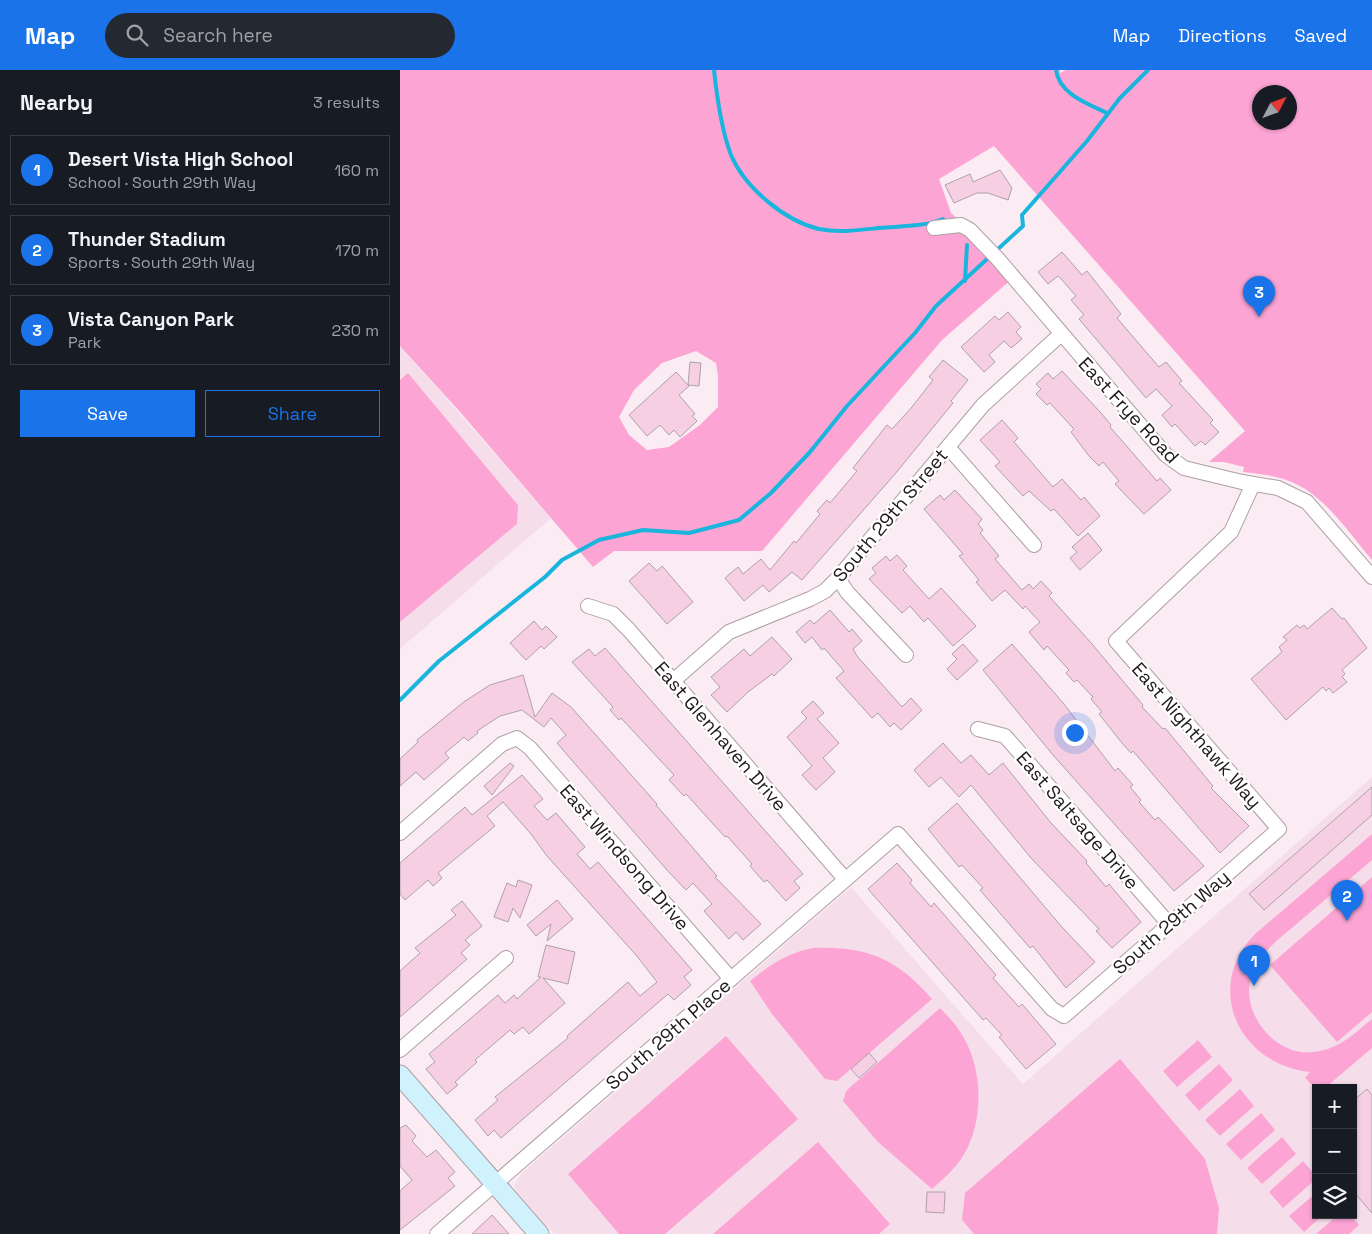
<!DOCTYPE html>
<html lang="en">
<head>
<meta charset="utf-8">
<style>
	body { margin:0; font-family:"Space Grotesk",sans-serif; background:#242831; color:#f1f3f6 }
	.controls { position:absolute; right:15px; bottom:15px; display:grid; overflow:hidden; border-radius:0px; box-shadow:0 1px 4px #0004 }
	.controls button { width:45px; height:45px; display:grid; place-items:center; padding:0; border:0; border-bottom:1px solid #363941; background:#171b24; color:#f1f3f6; font:25px sans-serif }
	.compass { position:absolute; left:852px; top:15px; width:45px; height:45px; border-radius:50%; background:#171b24; box-shadow:0 1px 4px #0004; rotate:49deg }
	.you { position:absolute; left:674px; top:662px; width:18px; height:18px; margin:-12px; border:4px solid #fff; border-radius:50%; background:#1a73e8; box-shadow:0 0 0 8px #1a73e833 }
	.badge { display:grid; place-items:center; width:32px; height:32px; border-radius:50%; background:#1a73e8; color:#fff; font-size:16px; font-weight:700 }
	.pin { position:absolute; translate:-50% -41px; filter:drop-shadow(0 1px 2px #0008) }
	.pin::after { content:''; position:absolute; top:26px; width:18px; height:15px; background:inherit; clip-path:polygon(0 0,100% 0,50% 100%) }
	.list { margin:0; padding:0; list-style:none }
	h2 { display:flex; justify-content:space-between; align-items:center; height:65px; margin:0; padding:0 20px; font-size:21px }
	h2 small { font-size:16px; font-weight:400; color:#9ea1a6 }
	.list li { display:grid; grid-template-columns:32px 1fr auto; gap:15px; align-items:center; box-sizing:border-box; height:70px; margin:0 10px 10px; padding:0 10px; border:1px solid #363941; border-radius:0px }
	.list b { display:block; font-size:19px; white-space:nowrap }
	.list p { margin:0; font-size:16px; white-space:nowrap; color:#9ea1a6 }
	.list em { font-size:16px; font-style:normal; color:#9ea1a6 }
	.actions { display:flex; gap:10px; padding:15px 20px }
	.actions a { flex:1; padding:11px 0; border:1px solid #1a73e8; border-radius:0px; text-align:center; font-size:18px; color:#1a73e8 }
	.actions .main { background:#1a73e8; color:#fff }
	.icon { flex:none; width:28px; height:28px; fill:none; stroke:currentColor; stroke-width:2; stroke-linecap:round; stroke-linejoin:round }
	.map { position:relative; flex:none; width:972px; height:1164px; overflow:hidden }
	header { display:flex; align-items:center; gap:30px; box-sizing:border-box; height:70px; padding:0 25px; background:#1a73e8; color:#fff }
	header strong { font-size:24px }
	nav { display:flex; gap:28px; margin-inline-start:auto; font-size:18px }
	.search { width:350px; height:45px; background:#242831; display:flex; align-items:center; gap:12px; box-sizing:border-box; padding:0 18px; border-radius:28px; color:#9ea1a6; font-size:19px }
	main { display:flex }
	aside { flex:1; background:#171b24 }
	.map>svg:first-child { display:block }
	.built { fill:#f5dee9; fill-rule:evenodd }
	.green { fill:#fca4d4; fill-rule:evenodd }
	.lines { fill:none; stroke-linecap:round; stroke-linejoin:round }
	.stream { stroke:#1ab5dd; stroke-width:4 }
	.building { fill:#f6cfe3; stroke:#afa1a8 }
	.street-casing { stroke:#ae9fa6; stroke-width:16 }
	.secondary-casing { stroke:#ae9fa6; stroke-width:21 }
	.street { stroke:#fff; stroke-width:14 }
	.secondary { stroke:#cff2fd; stroke-width:19 }
	.labels { text-anchor:middle; stroke-width:4.5; stroke-linejoin:round; paint-order:stroke }
	.street-label { font-size:19px; fill:#201a1d; stroke:#fff }
</style>
</head>
<body>
<header>
<strong>Map</strong>
<div class="search"><svg class="icon" aria-label="search" viewBox="0 0 24 24"><circle cx="10" cy="10" r="6"/><path d="M15 15l6 6"/></svg>Search here</div>
<nav><a>Map</a><a>Directions</a><a>Saved</a></nav>
</header>
<main>
<aside>
<h2>Nearby<small>3 results</small></h2>
<ul class="list">
<li><span class="badge">1</span><div><b>Desert Vista High School</b><p>School · South 29th Way</p></div><em>160 m</em></li>
<li><span class="badge">2</span><div><b>Thunder Stadium</b><p>Sports · South 29th Way</p></div><em>170 m</em></li>
<li><span class="badge">3</span><div><b>Vista Canyon Park</b><p>Park</p></div><em>230 m</em></li>
</ul>
<div class="actions"><a class="main">Save</a><a>Share</a></div>
</aside>
<div class="map">
<svg width="972" height="1164" viewBox="0 0 972 1164">
	<rect width="100%" height="100%" fill="#fbebf2"/>
	<g class="built">
		<polygon points="0,276 151,448 0,579"/>
		<path d="M972,707v457h-818l-37,-42 -3,-7 8,-12 329,-286 172,197zM916,1018h37v127h-37z"/>
	</g>
	<g class="green">
		<path d="M0,0h660v3l6,-3h306v490c-22,-26 -45,-61 -76,-76 -16,-8 -35,-10 -53,-12l1,-5 -20,-5h-15l36,-31 -251,-285 -55,33 12,34 19,17 43,48 -71,62 -180,211h-148l-21,16 -132,-154 -61,-67zM859,22h30v30h-30zM296,281l20,12 2,13v31l-18,18 -31,22 -22,3 -18,-15 -10,-18 15,-27 28,-27z"/>
		<polygon points="8,303 118,435 117,454 0,552 0,310"/>
		<path d="M972,764v26c-24,20 -48,41 -72,61 -16,14 -35,27 -45,46 -21,38 17,91 59,85 25,-3 40,-18 58,-33v29l-47,40 -9,1 -11,-11 5,-6c-72,-8 -107,-85 -55,-138z"/>
		<polygon points="972,807 972,942 937,972 870,895"/>
		<path d="M413,878c54,-2 83,10 119,51l-95,82 -12,-2 -53,-65 -22,-33c20,-16 37,-28 63,-33z"/>
		<path d="M540,938c9,9 18,19 24,30 19,34 20,84 -1,118 -8,13 -20,23 -31,33l-54,-47 -35,-41 3,-10z"/>
		<polygon points="326,966 398,1049 265,1164 219,1164 168,1104"/>
		<polygon points="798,970 812,987 777,1017 763,1001"/>
		<polygon points="720,989 805,1089 819,1138 817,1164 574,1164 562,1150 565,1123"/>
		<polygon points="819,994 833,1010 799,1041 785,1025"/>
		<polygon points="840,1019 854,1036 820,1066 805,1050"/>
		<polygon points="861,1043 875,1060 841,1090 826,1074"/>
		<polygon points="882,1067 896,1084 862,1114 847,1098"/>
		<polygon points="418,1072 490,1154 479,1164 313,1164"/>
		<polygon points="903,1091 916,1106 916,1109 883,1138 869,1122"/>
		<polygon points="916,1123 916,1145 923,1145 904,1162 889,1146"/>
		<polygon points="938,1145 951,1145 959,1155 949,1164 916,1164"/>
	</g>
	<g class="lines">
		<g class="stream">
			<path d="M314,0c3,28 7,59 17,85 14,33 54,66 88,74 20,4 41,1 60,-1 22,-2 44,-1 64,-9"/>
			<path d="M656,0c3,24 32,34 51,43"/>
			<polyline points="565,211 567,175"/>
			<polyline points="0,630 39,591 145,507 162,490 199,470 243,460 289,463 339,450 371,423 410,382 447,336 515,263 536,236 623,156 622,145 687,71 720,28 748,0"/>
		</g>
	</g>
	<g class="building">
		<polygon points="600,100 612,118 608,130 588,123 577,123 554,133 545,115 570,104 573,112"/>
		<polygon points="662,182 682,205 687,201 721,244 717,248 740,275 759,297 766,292 782,311 779,313 813,350 810,353 819,362 805,375 801,371 795,376 775,354 772,357 762,345 772,336 756,319 746,328 708,283 679,249 684,245 671,230 676,226 663,211 658,206 648,214 638,202"/>
		<polygon points="608,242 621,257 616,262 622,269 611,278 604,271 589,285 595,292 584,302 561,277 595,246 599,250"/>
		<polygon points="543,290 568,310 551,331 553,333 495,404 402,510 392,502 369,522 363,515 344,531 325,508 338,497 343,504 361,489 370,500 394,471 396,473 420,444 417,441 427,430 430,433 457,401 453,398 487,355 492,359 512,337 533,310 529,307"/>
		<polygon points="290,292 301,293 299,316 288,315"/>
		<polygon points="662,301 701,343 711,355 710,357 757,411 760,408 771,420 744,444 715,414 719,411 703,392 699,396 689,386 671,362 674,359 650,333 647,335 636,324 641,319 636,314 648,303 653,309"/>
		<polygon points="276,302 289,316 279,325 295,344 292,346 297,351 280,367 274,360 269,365 260,355 247,366 229,345"/>
		<polygon points="602,350 618,368 614,372 653,417 662,409 681,430 684,427 700,446 678,466 654,439 651,441 629,421 623,426 595,396 600,392 580,370"/>
		<polygon points="555,420 582,449 578,454 583,460 580,463 599,486 595,489 622,520 629,514 633,519 641,511 652,523 649,526 692,574 743,635 742,637 763,659 765,658 813,716 811,718 849,756 820,783 733,681 731,683 722,673 699,644 702,642 691,629 693,627 677,610 674,612 666,603 669,600 647,576 644,580 629,562 640,552 625,536 623,539 605,520 592,531 576,512 579,510 559,486 563,484 524,439 540,425 544,430"/>
		<polygon points="688,463 702,480 680,500 670,488 677,482 672,477"/>
		<polygon points="497,485 507,496 503,500 529,529 541,518 576,556 553,576 528,548 524,552 510,536 502,543 469,509 476,503 472,498 486,486 490,491"/>
		<polygon points="249,493 257,501 262,496 293,532 267,554 229,511"/>
		<polygon points="932,538 942,549 944,548 967,578 942,600 945,604 942,607 947,612 933,623 929,618 926,621 923,617 886,650 851,609 882,582 879,577 887,570 883,567 897,555 900,558 904,555 907,559"/>
		<polygon points="430,540 449,562 452,559 462,571 453,579 457,586 502,637 511,628 522,640 501,660 494,653 490,657 478,643 472,648 436,608 444,601 424,578 422,580 412,567 405,573 396,562 410,550 414,554"/>
		<polygon points="134,551 142,560 146,556 157,567 144,579 141,576 126,590 110,573"/>
		<polygon points="372,567 392,589 374,606 372,604 348,622 327,642 311,625 320,617 311,607 344,579 350,586"/>
		<polygon points="563,574 578,591 557,610 547,599 557,589 552,584"/>
		<polygon points="612,574 664,634 715,701 718,698 733,715 730,717 741,730 739,732 755,750 758,747 804,796 774,821 653,685 583,600"/>
		<polygon points="205,578 403,804 394,811 400,818 386,831 367,810 364,812 350,796 352,794 327,766 325,767 286,724 284,726 269,710 274,705 221,648 219,650 210,640 213,637 172,592 189,579 195,586"/>
		<polygon points="123,605 135,647 152,623 171,637 257,734 256,735 317,806 315,807 361,854 343,870 336,862 329,869 304,841 312,834 293,813 286,820 266,799 157,673 166,665 151,648 144,657 122,640 100,646 77,661 78,663 68,671 64,667 45,683 49,688 24,710 16,702 0,716 0,689 18,672 17,670 65,631 90,615"/>
		<polygon points="413,631 424,643 417,649 439,673 423,688 435,702 416,720 402,705 412,696 387,667 407,648 401,642"/>
		<polygon points="543,673 561,693 571,685 589,705 603,693 651,753 687,791 686,793 706,817 709,814 741,852 712,878 696,861 699,859 631,788 571,715 559,727 541,707 529,717 514,700"/>
		<polygon points="110,693 114,696 92,725 84,716"/>
		<polygon points="122,705 143,729 134,736 147,750 156,743 185,777 177,784 190,799 198,792 292,900 284,907 291,915 274,930 268,924 101,1068 94,1060 88,1066 75,1050 98,1030 95,1027 168,968 167,966 228,912 240,926 257,912 236,885 147,786 131,764 103,732 87,746 95,756 38,803 42,808 33,816 28,810 5,830 0,824 0,793 65,737 72,745"/>
		<polygon points="972,717 972,745 864,840 849,824"/>
		<polygon points="557,733 661,856 695,892 666,918 633,876 630,878 580,820 583,818 562,795 559,797 528,759"/>
		<polygon points="497,793 512,810 510,813 531,837 534,833 596,905 593,908 619,937 622,934 656,974 626,999 599,967 602,965 586,948 583,950 468,819"/>
		<polygon points="118,810 132,815 120,848 113,838 108,852 94,847 107,813 116,817"/>
		<polygon points="157,830 173,849 147,871 151,854 136,866 127,855"/>
		<polygon points="62,831 82,856 65,870 70,875 61,883 67,889 0,947 0,901 20,883 15,878 56,845 51,840"/>
		<polygon points="146,875 175,882 168,914 143,908 165,933 129,964 123,957 114,964 110,960 75,990 77,992 55,1012 58,1015 47,1024 26,999 35,992 29,984 98,925 105,933 114,925 117,929 141,907 138,907"/>
		<polygon points="469,983 477,992 459,1008 451,999"/>
		<polygon points="967,1019 972,1025 972,1143 953,1121 953,1031"/>
		<polygon points="6,1055 16,1066 12,1071 27,1087 36,1080 55,1102 48,1108 55,1116 0,1160 0,1121 12,1110 0,1096 0,1058"/>
		<polygon points="527,1122 545,1122 544,1143 526,1142"/>
		<polygon points="92,1145 109,1164 72,1164"/>
	</g>
	<g class="lines">
		<defs>
			<g id="street">
				<polyline points="534,158 561,155 570,160 597,188 766,385 784,398 842,412 878,418 907,432 972,507"/>
				<polyline points="548,377 634,475"/>
				<polyline points="438,508 447,522 506,585"/>
				<polyline points="188,536 213,544 229,560 445,809"/>
				<polyline points="273,611 329,562 410,529 425,521 438,508 583,335 660,265"/>
				<polyline points="578,659 605,666 769,854"/>
				<polyline points="0,763 102,674 117,668 130,678 331,909"/>
				<polyline points="0,980 106,888"/>
				<polyline points="37,1164 498,764 652,939 664,946 879,759 716,571 831,462 853,414"/>
			</g>
			<polyline id="secondary" points="0,1005 139,1164"/>
		</defs>
		<use href="#street" class="street-casing"/>
		<use href="#secondary" class="secondary-casing"/>
		<use href="#street" class="street"/>
		<use href="#secondary" class="secondary"/>
	</g>
	<g class="labels">
		<g class="street-label">
			<text transform="translate(729 340) rotate(47)" y="7">East Frye Road</text>
			<text transform="translate(490 445) rotate(-50)" y="7">South 29th Street</text>
			<text transform="translate(797 665) rotate(49)" y="7">East Nighthawk Way</text>
			<text transform="translate(321 666) rotate(49)" y="7">East Glenhaven Drive</text>
			<text transform="translate(678 750) rotate(49)" y="7">East Saltsage Drive</text>
			<text transform="translate(225 787) rotate(49)" y="7">East Windsong Drive</text>
			<text transform="translate(771 852) rotate(-41)" y="7">South 29th Way</text>
			<text transform="translate(268 964) rotate(-41)" y="7">South 29th Place</text>
		</g>
	</g>
</svg>
<div class="controls">
<button>+</button>
<button>−</button>
<button><svg class="icon" aria-label="layers" viewBox="0 0 24 24"><path d="M12 4l9 5-9 5-9-5zM3 14l9 5 9-5"/></svg></button>
</div>
<svg class="compass" viewBox="-18 -18 36 36"><path d="M0-13l5 13h-10z" fill="#e53935"/><path d="M0 13l5-13h-10z" fill="#9ea1a6"/></svg>
<div class="you"></div>
<div class="pin badge" style="left:854px;top:916px">1</div>
<div class="pin badge" style="left:947px;top:851px">2</div>
<div class="pin badge" style="left:859px;top:247px">3</div>
</div>
</main>
</body>
</html>
